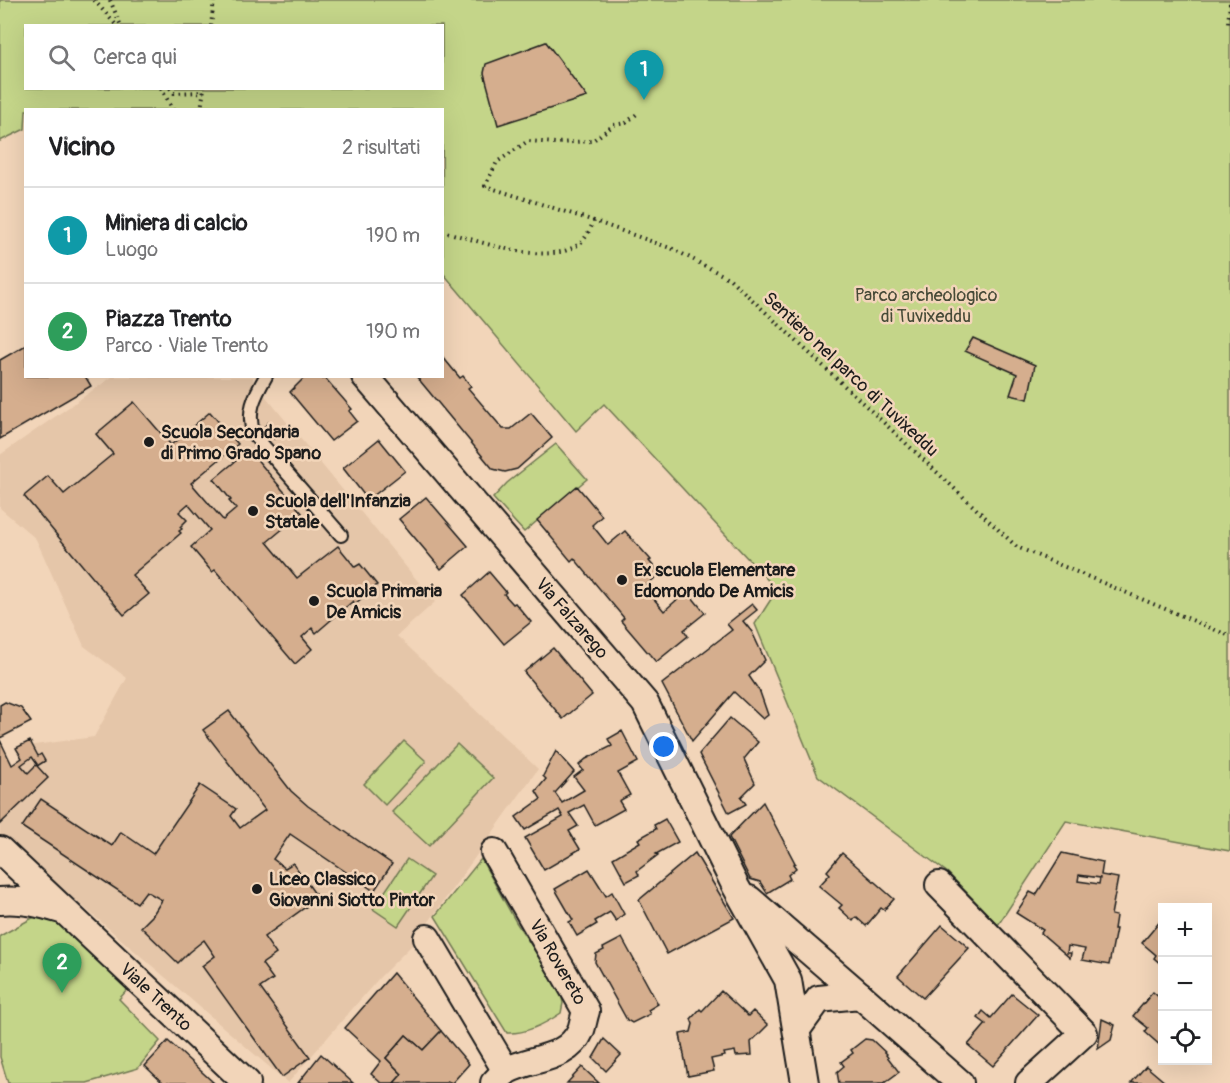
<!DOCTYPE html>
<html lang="it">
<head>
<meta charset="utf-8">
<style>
	body { margin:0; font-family:Pangolin,sans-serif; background:#f2f2f2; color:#202124 }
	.controls { position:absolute; right:18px; bottom:18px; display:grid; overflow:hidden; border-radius:0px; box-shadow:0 6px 24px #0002 }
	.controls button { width:54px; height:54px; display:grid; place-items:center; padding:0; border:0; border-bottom:2px solid #e0e0e0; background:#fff; color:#202124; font:30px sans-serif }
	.you { position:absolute; left:664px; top:747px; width:21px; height:21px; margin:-15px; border:4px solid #fff; border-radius:50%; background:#1a73e8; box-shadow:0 0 0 9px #1a73e833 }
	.badge { display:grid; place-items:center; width:39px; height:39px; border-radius:50%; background:#0b8043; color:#fff; font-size:20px; font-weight:700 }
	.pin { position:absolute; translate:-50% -50px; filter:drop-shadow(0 2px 3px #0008) }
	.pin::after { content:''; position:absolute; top:32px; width:21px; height:18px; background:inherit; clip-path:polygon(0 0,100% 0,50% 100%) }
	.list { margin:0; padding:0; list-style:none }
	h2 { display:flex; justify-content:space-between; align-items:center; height:78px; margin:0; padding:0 24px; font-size:26px }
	h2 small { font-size:20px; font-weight:400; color:#757577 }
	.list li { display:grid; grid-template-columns:39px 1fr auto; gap:18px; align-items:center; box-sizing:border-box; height:96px; padding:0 24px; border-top:2px solid #e0e0e0 }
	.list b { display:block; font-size:22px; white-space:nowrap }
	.list p { margin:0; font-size:20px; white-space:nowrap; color:#757577 }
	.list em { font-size:20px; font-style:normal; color:#757577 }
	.icon { flex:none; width:33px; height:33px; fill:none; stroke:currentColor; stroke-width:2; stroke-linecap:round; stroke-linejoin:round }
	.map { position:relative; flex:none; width:1230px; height:1083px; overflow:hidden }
	.search { position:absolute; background:#fff; box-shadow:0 6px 24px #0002; left:24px; top:24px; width:420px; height:66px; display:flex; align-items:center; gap:15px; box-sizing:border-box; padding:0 21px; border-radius:0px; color:#757577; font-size:22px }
	.panel { position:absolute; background:#fff; box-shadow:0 6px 24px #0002; left:24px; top:108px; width:420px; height:270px; border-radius:0px }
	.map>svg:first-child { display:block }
	.built { fill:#e5c6a9 }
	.green { fill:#c4d589; stroke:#707852; stroke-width:1.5; fill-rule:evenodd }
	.building { fill:#d5ae8e; stroke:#1c1c1c; stroke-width:1.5; fill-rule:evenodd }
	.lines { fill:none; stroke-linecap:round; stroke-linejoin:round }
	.lane-casing { stroke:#1c1c1c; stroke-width:16 }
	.street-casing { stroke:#1c1c1c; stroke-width:30 }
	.path { stroke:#1c1c1c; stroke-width:4; stroke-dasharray:1.5 4.5; stroke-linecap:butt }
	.lane { stroke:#f2d5b9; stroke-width:12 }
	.street { stroke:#f2d5b9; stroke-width:26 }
	.poi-dot { fill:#1c1c1c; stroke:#f2d5b9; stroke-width:2 }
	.labels { text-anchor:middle; stroke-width:5; stroke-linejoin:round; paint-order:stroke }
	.park-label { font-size:18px; fill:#464a37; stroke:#f2d5b9 }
	.street-label { font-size:18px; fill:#1c1c1c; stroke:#f2d5b9 }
	.poi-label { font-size:18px; font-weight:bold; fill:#1c1c1c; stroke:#f2d5b9; text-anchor:start }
</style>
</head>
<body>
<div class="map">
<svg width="1230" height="1083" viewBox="0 0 1230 1083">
	<rect width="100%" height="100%" fill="#f2d5b9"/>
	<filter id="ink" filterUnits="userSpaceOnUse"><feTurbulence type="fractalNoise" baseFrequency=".0167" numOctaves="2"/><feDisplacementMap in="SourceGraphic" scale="12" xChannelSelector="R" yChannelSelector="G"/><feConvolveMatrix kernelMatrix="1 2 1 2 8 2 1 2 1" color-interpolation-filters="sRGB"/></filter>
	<g filter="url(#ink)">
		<polygon class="built" points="112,377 253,377 253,381 435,602 397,636 538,769 413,944 380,977 288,1083 0,835 0,787 34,745 94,737 127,678 84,646 36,539 0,508 0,455"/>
		<g class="green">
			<path d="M0,0h1230v851l-164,-30 -68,104 -50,-52 -130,-97 -63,-152 22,-34 -173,-186 -28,27 -133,-158 -1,-163h-416l-1,19 -25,12zM26,26h416v62h-416z"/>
			<polygon points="556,444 587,479 524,532 493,498 507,483"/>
			<polygon points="404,741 426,761 385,805 364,784"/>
			<polygon points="457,744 493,778 429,846 392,812"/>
			<polygon points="407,859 432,876 398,926 373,909"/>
			<path d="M481,859l35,63 44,67 3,14 -2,10c-16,11 -35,21 -54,20l-72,-117z"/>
			<polygon points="45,911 129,988 119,999 160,1041 138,1068 87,1083 8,1083 0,1057 0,936"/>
		</g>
		<g class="building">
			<polygon points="546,42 587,97 498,125 484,73 486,64"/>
			<polygon points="973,338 1035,365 1028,399 1010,395 1017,374 965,351"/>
			<polygon points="26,345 26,376 85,376 91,386 0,439 0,360"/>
			<polygon points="442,356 460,378 463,376 471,386 468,388 503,429 511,429 531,413 552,438 517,469 505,472 493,469 416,376 442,376"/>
			<polygon points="306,376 321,376 323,379 325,378 352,409 349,411 357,421 331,441 290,392"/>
			<polygon points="134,402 171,445 210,412 238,444 191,483 223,520 236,509 229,501 231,500 214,479 249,450 302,513 267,542 297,578 338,546 355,567 360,564 377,585 355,604 353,601 316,633 312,628 302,637 312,649 295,664 215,570 212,572 191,547 210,530 188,504 179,512 187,520 180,527 182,529 179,531 181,533 132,575 149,594 124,615 24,496 48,476 64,494 113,454 96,434"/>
			<polygon points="269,422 280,434 274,439 264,427"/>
			<polygon points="379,439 405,471 368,500 343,468"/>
			<polygon points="577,486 602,516 592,525 608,545 625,531 651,560 649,561 660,574 644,587 664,611 687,591 705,613 684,630 688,636 656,662 621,621 624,618 574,558 571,561 537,520"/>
			<polygon points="426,497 468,546 441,569 399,519"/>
			<polygon points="489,572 506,592 504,594 513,604 515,603 531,622 504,644 463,595"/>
			<polygon points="752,604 757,610 743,621 752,632 765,660 749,676 760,692 768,715 763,719 734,692 692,741 662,684 732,630 727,624"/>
			<polygon points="553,648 592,695 563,719 524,672"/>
			<polygon points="5,702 21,708 31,722 0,738 0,705"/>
			<polygon points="229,711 291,791 308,806 392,864 374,891 290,834 273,859 285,868 293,863 318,898 264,937 276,954 262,964 273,979 260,988 310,1057 282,1077 202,966 215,956 204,940 189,952 178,963 141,927 152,916 162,900 146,891 137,903 22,827 41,799 112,846 121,832 153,854 200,785 236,809 231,816 240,828 265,810 203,730"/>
			<polygon points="730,718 758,742 744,759 755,783 741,797 746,804 729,813 699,754"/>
			<polygon points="622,731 638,762 618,773 630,795 619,801 624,809 595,825 584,805 569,813 578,826 569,831 580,849 544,870 525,838 563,817 559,810 525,830 516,817 541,799 536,791 546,779 543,776 556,751 574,772 555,793 562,803 584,790 574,777 583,770 579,765 586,759 612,746 608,739"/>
			<path d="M0,740l12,25 10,-7 -6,-10 14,-7 8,15 3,-2 4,7 -8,5 11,12 -48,46zM32,757l5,7 -9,9 -7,-8z"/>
			<polygon points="763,802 795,863 793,864 796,868 788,875 790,879 767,893 760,882 750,879 729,837"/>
			<polygon points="665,819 678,842 656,854 658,855 637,871 639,875 626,882 613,858 640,842 638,839 656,829 654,825"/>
			<polygon points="695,853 734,918 667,954 639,900"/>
			<polygon points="842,853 894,899 884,910 881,908 866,926 856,917 853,921 839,908 842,905 819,886 830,874 827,871"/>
			<path d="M1062,853l41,9 -2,13 17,3 -7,37 5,1 -2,13h2l-7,36 -27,-5 3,-11 -17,-3 -1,7h4l-1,5 -29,-25 2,-3 -27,-17 14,-21 6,3zM1079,875l21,3 -1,6 -21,-3z"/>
			<polygon points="589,869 606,896 612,892 624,914 616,921 610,912 595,921 597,924 577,936 569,922 573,920 555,889"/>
			<polygon points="1162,919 1162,965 1154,958 1156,955 1142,943"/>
			<polygon points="942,925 969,948 923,998 898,976"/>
			<polygon points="622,938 658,1004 648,1010 650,1014 632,1023 627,1020 595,962 596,954 604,950 603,948"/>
			<polygon points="393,973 441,1031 423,1050 406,1035 386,1058 402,1074 394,1083 381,1083 371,1074 381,1061 345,1028"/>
			<polygon points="721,991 748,1016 753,1011 768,1025 751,1042 752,1055 736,1056 735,1051 724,1053 725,1056 711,1059 714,1071 688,1076 680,1034 691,1032 693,1024 691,1019 700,1009 702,1011"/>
			<polygon points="1153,992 1162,1000 1162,1047 1145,1032 1148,1028 1133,1016"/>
			<polygon points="1012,994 1038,1015 993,1066 968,1045 986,1024 978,1018 983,1011 991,1018"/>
			<polygon points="1102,1019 1115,1025 1111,1040 1098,1049"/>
			<polygon points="441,1031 469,1064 452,1083 447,1081 445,1083 394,1083 402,1074 386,1058 406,1035 423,1050"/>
			<polygon points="604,1039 621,1055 606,1071 593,1058"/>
			<polygon points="865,1039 872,1040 887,1054 886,1055 899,1072 884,1083 839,1083 837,1072 844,1066 841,1062 853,1053 851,1050"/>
			<polygon points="168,1041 214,1083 163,1083 145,1066"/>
			<polygon points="321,1054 353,1083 298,1083"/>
			<polygon points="1146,1066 1166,1083 1131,1083"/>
			<polygon points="582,1067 599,1083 567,1083"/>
		</g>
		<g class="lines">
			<defs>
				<path id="lane" d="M266,376c-12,21 -20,36 -12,59l87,100"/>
				<g id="street">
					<polyline points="365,376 645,703 736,887 788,980 805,1083"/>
					<polyline points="0,850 247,1083"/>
					<path d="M494,852l92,159c-2,6 -3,13 -5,19 -13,30 -48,27 -73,40 -5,3 -10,9 -14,13"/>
					<polyline points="939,885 1084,1033 1029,1083"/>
					<polyline points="749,899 860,995"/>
					<path d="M0,901c22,-2 41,3 61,9"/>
					<polyline points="427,938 506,1071"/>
					<polyline points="798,1028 819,999 860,995 960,1083"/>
				</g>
			</defs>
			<use href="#lane" class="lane-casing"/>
			<use href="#street" class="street-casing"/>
			<g class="path">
				<polyline points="94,0 117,26"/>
				<polyline points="110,0 121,26"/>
				<polyline points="1230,3 1228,23 1230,25"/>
				<polyline points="211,26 214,0"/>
				<polyline points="161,88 173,110"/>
				<polyline points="170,88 174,93 204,92"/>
				<polyline points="201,110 204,88"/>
				<polyline points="594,221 485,186 497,162 528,141 556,143 592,141 614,125 626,123 638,113"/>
				<path d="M442,231c36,9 104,37 137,13 7,-5 11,-15 15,-23l79,28 57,30 287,268 213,89"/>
			</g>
			<use href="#lane" class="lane"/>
			<use href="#street" class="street"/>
		</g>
	</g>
	<g class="poi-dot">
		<circle cx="149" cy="442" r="6"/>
		<circle cx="253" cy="511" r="6"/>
		<circle cx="622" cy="580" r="6"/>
		<circle cx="314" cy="601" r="6"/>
		<circle cx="257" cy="889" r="6"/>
	</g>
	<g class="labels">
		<g class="park-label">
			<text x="926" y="301">Parco archeologico<tspan x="926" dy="21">di Tuvixeddu</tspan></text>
		</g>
		<g class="street-label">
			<text transform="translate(851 374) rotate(43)" y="6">Sentiero nel parco di Tuvixeddu</text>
			<text transform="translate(572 618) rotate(49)" y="6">Via Falzarego</text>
			<text transform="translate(558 962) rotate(60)" y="6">Via Rovereto</text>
			<text transform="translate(156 997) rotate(43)" y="6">Viale Trento</text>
		</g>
		<g class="poi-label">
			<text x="161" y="438">Scuola Secondaria<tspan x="161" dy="21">di Primo Grado Spano</tspan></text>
			<text x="265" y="507">Scuola dell'Infanzia<tspan x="265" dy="21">Statale</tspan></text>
			<text x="634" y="576">Ex scuola Elementare<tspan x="634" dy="21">Edomondo De Amicis</tspan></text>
			<text x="326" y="597">Scuola Primaria<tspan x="326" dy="21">De Amicis</tspan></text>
			<text x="269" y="885">Liceo Classico<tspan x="269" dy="21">Giovanni Siotto Pintor</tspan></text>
		</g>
	</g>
</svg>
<div class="controls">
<button>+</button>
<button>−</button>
<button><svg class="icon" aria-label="locate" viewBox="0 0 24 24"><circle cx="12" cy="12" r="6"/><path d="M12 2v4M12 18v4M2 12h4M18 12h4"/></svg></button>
</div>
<div class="you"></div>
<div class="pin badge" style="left:644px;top:100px;background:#0f9aa8">1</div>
<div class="pin badge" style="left:62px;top:993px;background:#2e9e5b">2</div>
<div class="search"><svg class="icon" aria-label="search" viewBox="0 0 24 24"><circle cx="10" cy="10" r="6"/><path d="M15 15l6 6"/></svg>Cerca qui</div>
<section class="panel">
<h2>Vicino<small>2 risultati</small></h2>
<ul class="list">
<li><span class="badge" style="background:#0f9aa8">1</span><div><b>Miniera di calcio</b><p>Luogo</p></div><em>190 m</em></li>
<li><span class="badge" style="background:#2e9e5b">2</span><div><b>Piazza Trento</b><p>Parco · Viale Trento</p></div><em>190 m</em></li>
</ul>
</section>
</div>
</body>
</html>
